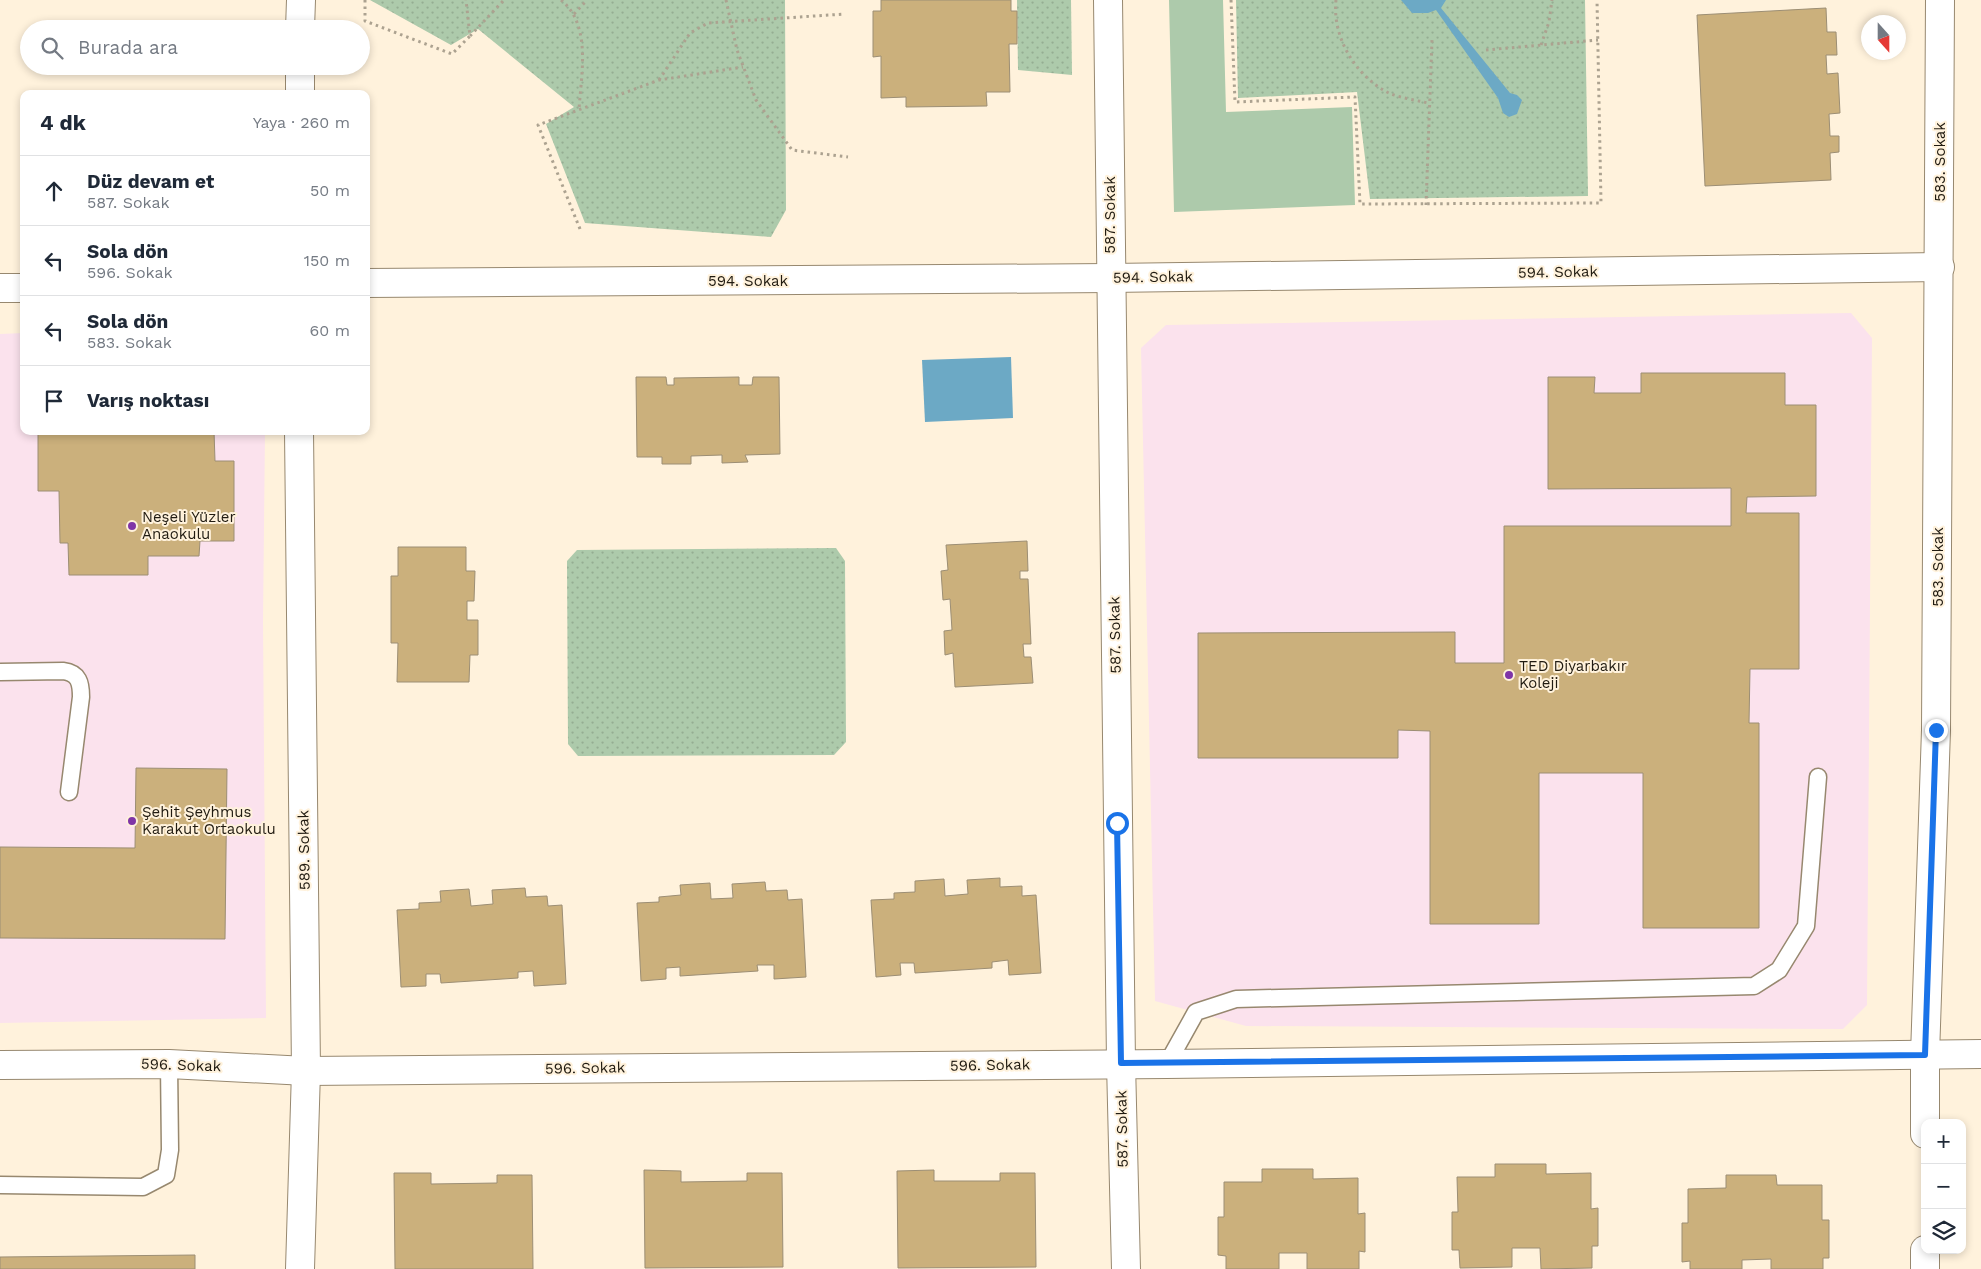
<!DOCTYPE html>
<html lang="tr">
<head>
<meta charset="utf-8">
<style>
	body { margin:0; font-family:"Work Sans",sans-serif; background:#f6f6f7; color:#1f2937 }
	.controls { position:absolute; right:15px; bottom:15px; display:grid; overflow:hidden; border-radius:10px; box-shadow:0 2px 8px #0003 }
	.controls button { width:45px; height:45px; display:grid; place-items:center; padding:0; border:0; border-bottom:1px solid #e0e1e3; background:#fff; color:#1f2937; font:25px sans-serif }
	.compass { position:absolute; left:1861px; top:15px; width:45px; height:45px; border-radius:50%; background:#fff; box-shadow:0 2px 8px #0003; rotate:159deg }
	.stop { position:absolute; width:15px; height:15px; margin:-11px; border:4px solid #1a73e8; border-radius:50%; background:#fff }
	.stop.end { background:#1a73e8; border-color:#fff; box-shadow:0 1px 5px #0008 }
	.list { margin:0; padding:0; list-style:none }
	h2 { display:flex; justify-content:space-between; align-items:center; height:65px; margin:0; padding:0 20px; font-size:21px }
	h2 small { font-size:16px; font-weight:400; color:#747a83 }
	.list li { display:grid; grid-template-columns:32px 1fr auto; gap:15px; align-items:center; box-sizing:border-box; height:70px; padding:0 20px; border-top:1px solid #e0e1e3 }
	.list b { display:block; font-size:19px; white-space:nowrap }
	.list p { margin:0; font-size:16px; white-space:nowrap; color:#747a83 }
	.list em { font-size:16px; font-style:normal; color:#747a83 }
	.icon { flex:none; width:28px; height:28px; fill:none; stroke:currentColor; stroke-width:2; stroke-linecap:round; stroke-linejoin:round }
	.map { position:relative; flex:none; width:1981px; height:1269px; overflow:hidden }
	.search { position:absolute; background:#fff; box-shadow:0 2px 8px #0003; left:20px; top:20px; width:350px; height:55px; display:flex; align-items:center; gap:12px; box-sizing:border-box; padding:0 18px; border-radius:28px; color:#747a83; font-size:19px }
	.panel { position:absolute; background:#fff; box-shadow:0 2px 8px #0003; left:20px; top:90px; width:350px; height:345px; border-radius:10px }
	.map>svg:first-child { display:block }
	.education { fill:#fbe2ed }
	.grass { fill:url(#grass-dots) }
	.green { fill:#adcaab }
	.water { fill:#6ca9c5 }
	.building { fill:#cbb07c; stroke:#9c8e74 }
	.lines { fill:none; stroke-linecap:round; stroke-linejoin:round }
	.service-casing { stroke:#97886f; stroke-width:19 }
	.minor-casing { stroke:#97886f; stroke-width:30 }
	.path { stroke:#aca290; stroke-width:3; stroke-dasharray:2.5 4; stroke-linecap:butt }
	.service { stroke:#fff; stroke-width:16 }
	.minor { stroke:#fff; stroke-width:28 }
	.route { stroke:#1a73e8; stroke-width:6 }
	.poi-dot { fill:#7f35a7; stroke:#fff2dc; stroke-width:2 }
	.labels { text-anchor:middle; stroke-width:4; stroke-linejoin:round; paint-order:stroke }
	.street-label { font-size:15px; fill:#211b11; stroke:#fff2dc }
	.poi-label { font-size:15px; fill:#211b11; stroke:#fff2dc; text-anchor:start }
</style>
</head>
<body>
<div class="map">
<svg width="1981" height="1269" viewBox="0 0 1981 1269">
	<defs>
		<pattern id="grass-dots" width="8" height="8" patternUnits="userSpaceOnUse" patternTransform="scale(1.25)"><rect width="8" height="8" fill="#adcaab"/><path d="M2 2h.1M6 6h.1" fill="none" stroke="#95ad92" stroke-width="1.8" stroke-linecap="round"/></pattern>
	</defs>
	<rect width="100%" height="100%" fill="#fff2dc"/>
	<g class="education">
		<polygon points="1851,313 1872,338 1867,1005 1843,1029 1246,1026 1155,1001 1141,348 1166,325"/>
		<polygon points="24,333 24,431 265,431 263,621 266,1018 0,1023 0,334"/>
	</g>
	<g class="grass">
		<polygon points="370,0 785,0 786,210 771,237 585,223 546,124 574,107 478,29 451,45"/>
		<polygon points="1017,0 1071,0 1072,75 1018,70"/>
		<polygon points="1236,0 1585,0 1588,196 1370,199 1357,92 1238,98"/>
		<polygon points="836,548 845,561 846,742 834,755 578,756 568,744 567,561 577,550"/>
	</g>
	<polygon class="green" points="1169,0 1223,0 1226,112 1352,107 1355,205 1174,212"/>
	<g class="water">
		<polygon points="1401,0 1446,0 1441,8 1510,93 1517,95 1522,100 1517,114 1509,117 1503,113 1498,98 1436,10 1428,13 1412,13"/>
		<polygon points="1011,357 1013,418 925,422 922,360"/>
	</g>
	<g class="building">
		<polygon points="881,0 1011,0 1011,11 1017,11 1017,44 1009,44 1010,92 986,92 987,106 906,107 906,97 881,98 881,56 873,57 873,11 881,11"/>
		<polygon points="1826,8 1827,32 1836,32 1837,55 1826,55 1827,74 1838,73 1840,113 1829,114 1830,136 1839,136 1839,152 1830,153 1831,180 1705,186 1697,15"/>
		<polygon points="1641,373 1785,373 1785,405 1816,405 1816,496 1747,497 1746,513 1799,513 1799,669 1750,669 1749,723 1759,723 1759,928 1643,928 1643,773 1539,773 1539,924 1430,924 1430,731 1398,730 1398,758 1198,758 1198,633 1455,632 1455,663 1504,663 1504,526 1731,526 1731,488 1548,489 1548,377 1595,377 1594,393 1641,393"/>
		<polygon points="636,377 666,377 667,385 674,385 674,378 739,377 739,385 752,385 753,377 779,377 780,454 745,455 748,462 722,463 722,455 691,456 691,464 662,464 662,457 637,457"/>
		<polygon points="38,431 214,431 215,461 234,461 234,541 200,541 199,556 148,556 148,575 69,575 68,543 60,543 59,491 38,491"/>
		<polygon points="1027,541 1028,571 1020,571 1020,579 1028,579 1031,644 1023,644 1024,657 1031,657 1033,683 955,687 953,653 945,655 944,631 952,630 950,599 943,600 941,571 948,570 946,545"/>
		<polygon points="398,547 466,547 466,571 475,571 474,601 467,601 467,620 478,620 478,655 470,655 469,682 397,682 398,643 391,643 391,576 398,576"/>
		<polygon points="136,768 227,769 225,939 0,938 0,847 135,848"/>
		<polygon points="1000,878 1000,887 1022,886 1022,896 1036,895 1041,973 1009,975 1008,960 992,962 992,968 915,973 914,963 900,963 901,975 876,977 871,900 894,899 894,893 915,892 915,881 944,879 945,896 968,894 967,880"/>
		<polygon points="765,882 766,891 787,890 788,900 802,899 806,977 774,979 774,965 757,965 758,971 680,976 680,967 666,968 666,979 641,981 637,903 659,902 659,897 681,895 680,885 710,883 711,899 733,898 732,884"/>
		<polygon points="525,888 526,897 547,896 548,906 562,905 566,984 534,986 533,971 518,972 518,978 441,983 440,974 426,974 426,986 401,987 397,910 419,909 419,903 441,902 440,891 469,889 471,906 493,904 492,890"/>
		<polygon points="1495,1164 1546,1164 1546,1174 1591,1173 1591,1209 1598,1208 1598,1246 1592,1246 1592,1268 1541,1269 1540,1248 1512,1248 1512,1267 1460,1268 1459,1250 1452,1250 1452,1212 1458,1212 1457,1177 1495,1177"/>
		<polygon points="1262,1169 1313,1169 1313,1179 1358,1178 1358,1214 1365,1213 1365,1252 1359,1251 1359,1269 1307,1269 1307,1253 1279,1253 1279,1269 1226,1269 1226,1256 1218,1255 1218,1217 1224,1217 1224,1182 1262,1182"/>
		<polygon points="644,1170 681,1171 681,1182 747,1181 747,1173 782,1173 783,1267 645,1268"/>
		<polygon points="934,1170 934,1181 1000,1181 1000,1173 1035,1173 1036,1267 898,1268 897,1171"/>
		<polygon points="394,1173 431,1173 431,1184 497,1183 497,1175 532,1175 533,1269 395,1269"/>
		<polygon points="1726,1175 1776,1175 1777,1185 1822,1185 1822,1220 1829,1220 1829,1258 1823,1258 1823,1269 1771,1269 1771,1259 1742,1260 1742,1269 1690,1269 1690,1261 1682,1262 1682,1223 1688,1223 1688,1189 1726,1188"/>
		<polygon points="195,1255 195,1269 0,1269 0,1257"/>
	</g>
	<g class="lines">
		<defs>
			<g id="service">
				<path d="M0,672l63,-1c16,2 18,12 18,26l-12,95"/>
				<polyline points="1167,1064 1196,1012 1236,999 1754,986 1779,970 1806,926 1818,777"/>
				<polyline points="0,1185 143,1187 166,1175 170,1150 169,1064"/>
			</g>
			<g id="minor">
				<polyline points="1108,0 1121,1063 1126,1269"/>
				<polyline points="300,29 301,0"/>
				<polyline points="300,94 300,66"/>
				<polyline points="366,283 1110,278 1940,267"/>
				<polyline points="0,288 24,288"/>
				<polyline points="299,431 306,1071 300,1269"/>
				<polyline points="0,1065 169,1064 306,1071 1167,1064 1981,1054"/>
				<polyline points="1925,1134 1925,1055 1936,730 1940,0"/>
				<polyline points="1925,1250 1925,1269"/>
			</g>
		</defs>
		<use href="#service" class="service-casing"/>
		<use href="#minor" class="minor-casing"/>
		<g class="path">
			<polyline points="365,0 365,21 452,54 470,36 466,0"/>
			<path d="M561,0c31,25 20,75 18,110"/>
			<polyline points="726,0 737,50 756,100 792,150 848,157"/>
			<polyline points="1231,0 1235,102 1355,97 1360,204 1601,203 1597,0"/>
			<path d="M1336,0c-4,37 19,75 51,92 12,6 28,8 41,11"/>
			<polyline points="574,14 587,0"/>
			<polyline points="470,36 504,0"/>
			<polyline points="1541,45 1549,22 1552,0"/>
			<polyline points="1486,50 1598,40"/>
			<polyline points="659,80 690,33 708,23 845,14"/>
			<polyline points="1426,205 1432,40"/>
			<polyline points="580,229 538,125 659,80 743,67"/>
		</g>
		<use href="#service" class="service"/>
		<use href="#minor" class="minor"/>
	</g>
	<g class="lines">
		<polyline class="route" points="1117,823 1121,1063 1925,1055 1936,730"/>
	</g>
	<g class="poi-dot">
		<circle cx="132" cy="526" r="5"/>
		<circle cx="1509" cy="675" r="5"/>
		<circle cx="132" cy="821" r="5"/>
	</g>
	<g class="labels">
		<g class="street-label">
			<text transform="translate(1940 162) rotate(-90)" y="5">583. Sokak</text>
			<text transform="translate(1110 215) rotate(-90)" y="5">587. Sokak</text>
			<text transform="translate(1558 272) rotate(-1)" y="5">594. Sokak</text>
			<text transform="translate(1153 277) rotate(-1)" y="5">594. Sokak</text>
			<text x="748" y="286">594. Sokak</text>
			<text transform="translate(1938 567) rotate(-90)" y="5">583. Sokak</text>
			<text transform="translate(1115 635) rotate(-91)" y="5">587. Sokak</text>
			<text transform="translate(304 850) rotate(-91)" y="5">589. Sokak</text>
			<text transform="translate(181 1065) rotate(2)" y="5">596. Sokak</text>
			<text transform="translate(990 1065) rotate(-1)" y="5">596. Sokak</text>
			<text transform="translate(585 1068) rotate(-1)" y="5">596. Sokak</text>
			<text transform="translate(1122 1129) rotate(-91)" y="5">587. Sokak</text>
		</g>
		<g class="poi-label">
			<text x="142" y="522">Neşeli Yüzler<tspan x="142" dy="17">Anaokulu</tspan></text>
			<text x="1519" y="671">TED Diyarbakır<tspan x="1519" dy="17">Koleji</tspan></text>
			<text x="142" y="817">Şehit Şeyhmus<tspan x="142" dy="17">Karakut Ortaokulu</tspan></text>
		</g>
	</g>
</svg>
<div class="controls">
<button>+</button>
<button>−</button>
<button><svg class="icon" aria-label="layers" viewBox="0 0 24 24"><path d="M12 4l9 5-9 5-9-5zM3 14l9 5 9-5"/></svg></button>
</div>
<svg class="compass" viewBox="-18 -18 36 36"><path d="M0-13l5 13h-10z" fill="#e53935"/><path d="M0 13l5-13h-10z" fill="#747a83"/></svg>
<div class="stop" style="left:1117px;top:823px"></div>
<div class="stop end" style="left:1936px;top:730px"></div>
<div class="search"><svg class="icon" aria-label="search" viewBox="0 0 24 24"><circle cx="10" cy="10" r="6"/><path d="M15 15l6 6"/></svg>Burada ara</div>
<section class="panel">
<h2>4 dk<small>Yaya · 260 m</small></h2>
<ul class="list">
<li><svg class="icon" aria-label="ahead" viewBox="0 0 24 24"><path d="M12 20V5M6 11l6-6 6 6"/></svg><div><b>Düz devam et</b><p>587. Sokak</p></div><em>50 m</em></li>
<li><svg class="icon" aria-label="left" viewBox="0 0 24 24"><path d="M17 20v-9H6M10 6l-5 5 5 5"/></svg><div><b>Sola dön</b><p>596. Sokak</p></div><em>150 m</em></li>
<li><svg class="icon" aria-label="left" viewBox="0 0 24 24"><path d="M17 20v-9H6M10 6l-5 5 5 5"/></svg><div><b>Sola dön</b><p>583. Sokak</p></div><em>60 m</em></li>
<li><svg class="icon" aria-label="arrive" viewBox="0 0 24 24"><path d="M6 21V4h12l-3 4 3 4H6"/></svg><div><b>Varış noktası</b></div></li>
</ul>
</section>
</div>
</body>
</html>
